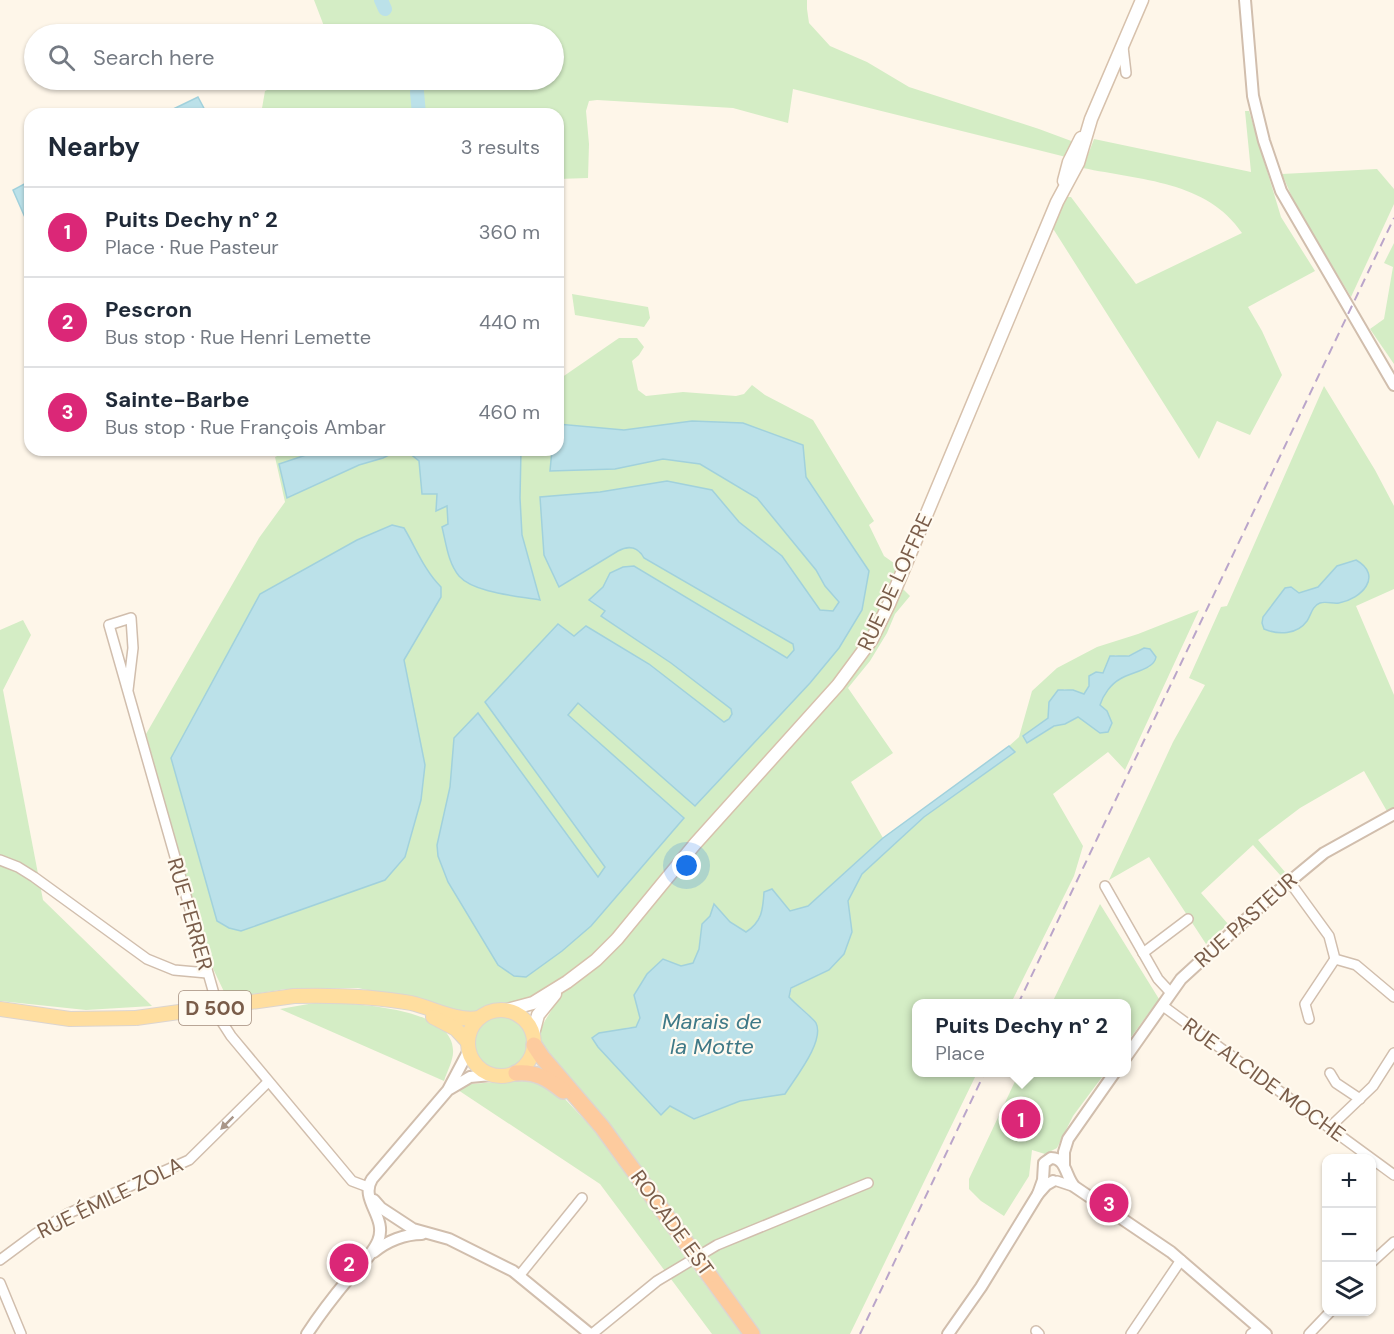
<!DOCTYPE html>
<html lang="en">
<head>
<meta charset="utf-8">
<style>
	body { margin:0; font-family:"DM Sans",sans-serif; background:#f2f2f3; color:#1f2937 }
	.controls { position:absolute; right:18px; bottom:18px; display:grid; overflow:hidden; border-radius:12px; box-shadow:0 2px 4px #0004 }
	.controls button { width:54px; height:54px; display:grid; place-items:center; padding:0; border:0; border-bottom:2px solid #e0e1e3; background:#fff; color:#1f2937; font:30px sans-serif }
	.you { position:absolute; left:687px; top:866px; width:21px; height:21px; margin:-15px; border:4px solid #fff; border-radius:50%; background:#1a73e8; box-shadow:0 0 0 9px #1a73e833 }
	.badge { display:grid; place-items:center; width:39px; height:39px; border-radius:50%; background:#db2777; color:#fff; font-size:20px; font-weight:700 }
	.pin { position:absolute; translate:-50% -50%; border:3px solid #fff; box-shadow:0 2px 6px #0006 }
	.popup { position:absolute; left:912px; top:999px; width:219px; height:78px; box-sizing:border-box; display:grid; place-content:center; border-radius:12px; background:#fff; filter:drop-shadow(0 2px 4px #0005); font-size:20px; white-space:nowrap; color:#747a83 }
	.popup b { font-size:22px; color:#1f2937 }
	.popup::after { content:''; position:absolute; left:50%; top:100%; margin-left:-12px; border:12px solid transparent; border-top-color:#fff }
	.list { margin:0; padding:0; list-style:none }
	h2 { display:flex; justify-content:space-between; align-items:center; height:78px; margin:0; padding:0 24px; font-size:26px }
	h2 small { font-size:20px; font-weight:400; color:#747a83 }
	.list li { display:grid; grid-template-columns:39px 1fr auto; gap:18px; align-items:center; box-sizing:border-box; height:90px; padding:0 24px; border-top:2px solid #e0e1e3 }
	.list b { display:block; font-size:22px; white-space:nowrap }
	.list p { margin:0; font-size:20px; white-space:nowrap; color:#747a83 }
	.list em { font-size:20px; font-style:normal; color:#747a83 }
	.icon { flex:none; width:33px; height:33px; fill:none; stroke:currentColor; stroke-width:2; stroke-linecap:round; stroke-linejoin:round }
	.map { position:relative; flex:none; width:1394px; height:1334px; overflow:hidden }
	.search { position:absolute; background:#fff; box-shadow:0 2px 4px #0004; left:24px; top:24px; width:540px; height:66px; display:flex; align-items:center; gap:15px; box-sizing:border-box; padding:0 21px; border-radius:33px; color:#747a83; font-size:22px }
	.panel { position:absolute; background:#fff; box-shadow:0 2px 4px #0004; left:24px; top:108px; width:540px; height:348px; border-radius:18px }
	.map>svg:first-child { display:block }
	.green { fill:#d4edc5; fill-rule:evenodd }
	.water { fill:#bbe1e9; stroke:#a1d1dc; stroke-width:1.5 }
	.lines { fill:none; stroke-linecap:round; stroke-linejoin:round }
	.river { stroke:#bbe1e9; stroke-width:14 }
	.minor-casing { stroke:#d1bead; stroke-width:12 }
	.tertiary-casing { stroke:#d1bead; stroke-width:14 }
	.secondary-casing { stroke:#d7c1ac; stroke-width:15 }
	.primary-casing { stroke:#dcd5d0; stroke-width:16 }
	.trunk-casing { stroke:#dcd5d0; stroke-width:18 }
	.minor { stroke:#fff; stroke-width:9 }
	.tertiary { stroke:#fff; stroke-width:10 }
	.secondary { stroke:#fff; stroke-width:12 }
	.primary { stroke:#ffde9f; stroke-width:14 }
	.trunk { stroke:#fdcb9e; stroke-width:15 }
	.rail { stroke:#baa5ca; stroke-width:2; stroke-dasharray:9 6; stroke-linecap:butt }
	.primary-bridge-casing { stroke:#dcd5d0; stroke-width:16; stroke-linecap:butt }
	.trunk-bridge-casing { stroke:#dcd5d0; stroke-width:18; stroke-linecap:butt }
	.primary-bridge { stroke:#ffde9f; stroke-width:14 }
	.trunk-bridge { stroke:#fdcb9e; stroke-width:15 }
	.oneway { fill:#a99689 }
	.labels { text-anchor:middle; stroke-width:4.5; stroke-linejoin:round; paint-order:stroke }
	.shield { fill:#fffaf0; stroke:#a28c7c; stroke-width:1.5 }
	.shield-label { font-size:20px; font-weight:bold; fill:#7a5d4a }
	.street-label { font-size:21px; fill:#7a5d4a; stroke:#fffaf0 }
	.water-label { font-size:22px; font-style:italic; fill:#3f7987; stroke:#fffaf0 }
</style>
</head>
<body>
<div class="map">
<svg width="1394" height="1334" viewBox="0 0 1394 1334">
	<rect width="100%" height="100%" fill="#fef6e9"/>
	<g class="green">
		<polygon points="314,0 807,0 807,9 809,23 830,46 867,62 909,87 1039,129 1074,142 1066,157 793,89 788,123 733,108 597,100 589,101 586,111 589,144 588,178 558,179 558,114 261,114 265,91 289,80 554,80 554,34 327,34"/>
		<path d="M1245,111h4l32,106 34,54 -67,36 14,24 20,44 -32,60 -33,-14 -18,38 -147,-232 12,-30h7l65,87 106,-51c-35,-52 -102,-53 -159,-65l11,-29 157,33z"/>
		<polygon points="1377,169 1394,189 1394,204 1351,297 1295,204 1282,174"/>
		<polygon points="1394,243 1394,364 1370,329 1384,319 1393,267 1384,263"/>
		<polygon points="572,294 648,307 650,318 644,327 575,315"/>
		<path d="M619,338h18l7,9 -5,8 -7,6 6,29 8,6 37,-4 53,4 8,-2 8,-9 13,10 48,25 61,101 -5,4 15,31 14,10 -5,13 17,17 -15,18 -8,19 -17,28 -22,27 45,65 -42,29 32,56 -75,69 -18,4 -18,-22 -18,38 -8,5 -16,-10 -16,-18 -4,12 -8,8 -3,25 -6,14 -12,3 -18,-7 -16,15 -13,21 6,23 -4,9 -11,1 36,87 9,-9 25,13 45,-18 45,-8c10,-15 40,-52 31,-70 -2,-5 -22,-21 -27,-26l3,-9 37,-18 23,-38 -4,-31 14,-27 62,-57 90,-64 -5,-7 10,-9 13,-46 25,-23 40,-21 41,-13 61,-24 -74,160 -17,-18 -55,42 30,52 -9,30 -63,127 -95,1v68l61,1 -127,261h-89l-184,-249c-16,-15 -39,-30 -36,-55 2,-8 10,-18 14,-26l-42,-2 -41,11 -114,-25 -72,1 -59,9 -20,-42 -61,-222 113,-196 26,-36 -10,-45 15,-7h268v-70zM1144,648l6,19c-19,5 -45,15 -50,36 -2,9 0,20 0,30l-21,-16 -14,7 -10,2 -28,17 -4,-7 25,-18 16,-29 20,5 12,-22 7,1 12,-18c12,4 17,-2 29,-7z"/>
		<polygon points="1324,386 1375,470 1394,506 1394,589 1356,606 1394,695 1394,809 1388,813 1364,771 1300,808 1258,840 1285,872 1281,876 1253,845 1201,893 1228,924 1206,944 1149,857 1109,880 1173,742 1205,685 1189,678 1221,607 1227,606"/>
		<polygon points="23,620 31,635 3,690 43,900 152,1006 86,1010 0,1001 0,630"/>
		<polygon points="1100,904 1159,999 1126,1044 1126,1004 1052,1003"/>
		<path d="M320,1002c31,2 132,4 133,48 1,9 -6,22 -9,31l-164,-72z"/>
		<circle cx="501" cy="1043" r="27"/>
		<polygon points="1019,1073 1105,1073 1073,1116 1057,1148 1045,1154 1032,1150 1029,1176 1004,1216 981,1201 969,1189 969,1179"/>
		<polygon points="523,1080 536,1080 565,1099 594,1130 618,1160 684,1256 742,1334 712,1334 600,1184 458,1090 471,1084"/>
	</g>
	<g class="water">
		<polygon points="198,97 207,114 163,114"/>
		<polygon points="30,181 30,220 27,222 13,190"/>
		<path d="M692,421l51,2 60,22 3,32 63,94 -7,39 -23,38 -29,35 -115,123 -117,-103 -10,12 116,103 -93,108 -29,25 -36,26 -12,-1 -16,-11 -50,-83 -10,-26 -1,-11 13,-58 4,-49 24,-25 120,164 7,-10 -120,-165 73,-78 16,12 12,-10 63,38 75,58 5,-3 3,-5 -1,-5 -60,-46 -70,-47 4,-5 -16,-11 14,-13 7,-14 13,-6 11,-1 153,92 7,-8 -1,-6 -149,-86c-6,-11 -15,-13 -26,-7l-59,36 -15,-32 -4,-58 60,-5 67,-11 45,9 27,32 43,34 38,54 13,1 6,-9 -14,-16 -9,-16 -59,-72 -57,-34 -37,-5 -48,10 -65,2 2,-21h6v-26l66,6z"/>
		<path d="M321,450h200l-1,48 2,37 18,65c-22,-4 -66,-7 -81,-24 -11,-13 -13,-33 -17,-49l6,-3 -1,-18 -11,5 1,-17h-15l-3,-33 -10,-8 -14,-1 -12,6 -24,7 -72,33 -8,-34z"/>
		<path d="M392,525l12,3c12,20 20,42 37,59v10l-37,63 21,105 -4,35 -16,57 -20,23 -144,51 -12,-3 -12,-7 -46,-163 89,-164 97,-54z"/>
		<path d="M1356,560c28,16 5,39 -17,43 -6,1 -13,-2 -19,0 -8,3 -9,12 -13,18 -10,14 -29,14 -43,8l-2,-6 1,-6 22,-29 6,-1 8,6 19,-6 19,-21z"/>
		<path d="M1144,648l6,1 6,8c-2,13 -25,15 -36,22 -9,5 -17,16 -20,26l7,6 5,12 -4,9 -8,1 -22,-16 -13,7 -11,2 -27,17 -4,-7 25,-18 1,-16 9,-12h15l11,4 5,-8v-10l7,-4 7,1 7,-17h19z"/>
		<path d="M1009,746l6,6 -91,65 -62,57 -14,27 4,31 -8,22 -15,16 -38,18 -2,9c5,6 25,22 27,26 9,18 -21,55 -31,71l-45,7 -46,18 -24,-13 -9,9 -63,-68 -6,-9 7,-5 37,-6 4,-9 -6,-23 13,-21 16,-15 18,7 12,-3 6,-14 3,-25 8,-8 4,-12 16,18 16,10c16,-10 17,-23 18,-40l8,-3 18,22 18,-5 75,-68z"/>
	</g>
	<g class="lines">
		<g class="river">
			<polyline points="381,0 385,9"/>
			<polyline points="417,92 419,114"/>
		</g>
		<defs>
			<g id="minor">
				<polyline points="1123,47 1126,73"/>
				<polyline points="128,690 133,648 131,618 109,625 222,1022 231,1036 352,1181 368,1187"/>
				<polyline points="0,860 18,867 34,877 147,959 174,970 207,973"/>
				<polyline points="1289,881 1329,936 1335,959 1356,965 1394,997"/>
				<polyline points="1105,886 1158,979 1171,993"/>
				<polyline points="1143,953 1188,919"/>
				<polyline points="1163,1006 1394,1175"/>
				<polyline points="1309,1019 1305,1004 1335,959"/>
				<polyline points="1330,1073 1336,1083 1360,1099"/>
				<polyline points="1330,1127 1373,1086 1394,1053"/>
				<polyline points="1057,1181 1075,1187"/>
				<polyline points="0,1260 35,1234 67,1214 189,1160 268,1082"/>
				<polyline points="1372,1262 1394,1242"/>
				<polyline points="519,1276 582,1198"/>
				<polyline points="0,1283 21,1334"/>
				<polyline points="1036,1331 1039,1334"/>
				<polyline points="592,1334 657,1281 717,1245 868,1183"/>
				<polyline points="1131,1334 1181,1260"/>
				<polyline points="1251,1334 1259,1328"/>
				<polyline points="1309,1334 1330,1312"/>
			</g>
			<g id="tertiary">
				<polyline points="1245,0 1253,96 1264,141 1281,191 1394,385"/>
				<polyline points="1126,1057 1181,979 1265,902 1324,853 1394,814"/>
				<polyline points="449,1088 468,1052"/>
				<polyline points="1064,1165 1064,1152 1068,1139 1115,1072"/>
				<path d="M1038,1194l5,-14 1,-17 7,-5c16,0 14,19 24,29l96,65 95,82"/>
				<polyline points="374,1200 381,1208 413,1229 449,1239 513,1271 590,1334"/>
				<path d="M374,1252c13,-11 31,-18 48,-18"/>
				<path d="M307,1334c13,-20 27,-38 42,-56 10,-11 23,-23 29,-37 10,-24 -19,-41 -6,-62l76,-89 22,-13 21,-2"/>
				<polyline points="948,1334 981,1287 1038,1194 1046,1185 1053,1181"/>
			</g>
			<g id="secondary">
				<polyline points="1064,181 1069,162 1081,138"/>
				<polyline points="507,1010 533,1003 567,982 596,960 617,939 695,844 838,685 872,639 889,604 1057,202 1078,163 1091,119 1142,0"/>
				<polyline points="533,1034 538,1015 555,994"/>
			</g>
			<g id="primary">
				<path d="M294,996c39,-1 78,0 117,7 22,5 45,19 68,15"/>
				<polyline points="0,1009 70,1019 136,1018"/>
				<circle cx="501" cy="1043" r="33"/>
				<polyline points="433,1017 456,1029 467,1041"/>
			</g>
			<g id="trunk">
				<polyline points="534,1045 542,1057 602,1127 684,1240"/>
				<path d="M516,1073c20,-2 32,6 47,18"/>
				<polyline points="709,1275 752,1334"/>
			</g>
		</defs>
		<use href="#minor" class="minor-casing"/>
		<use href="#tertiary" class="tertiary-casing"/>
		<use href="#secondary" class="secondary-casing"/>
		<use href="#primary" class="primary-casing"/>
		<use href="#trunk" class="trunk-casing"/>
		<use href="#minor" class="minor"/>
		<use href="#tertiary" class="tertiary"/>
		<use href="#secondary" class="secondary"/>
		<use href="#primary" class="primary"/>
		<use href="#trunk" class="trunk"/>
		<g class="rail">
			<polyline points="1018,1004 1394,218"/>
			<polyline points="860,1334 985,1072"/>
		</g>
		<defs>
			<polyline id="primary-bridge" points="136,1018 294,996"/>
			<polyline id="trunk-bridge" points="684,1240 709,1275"/>
		</defs>
		<use href="#primary-bridge" class="primary-bridge-casing"/>
		<use href="#trunk-bridge" class="trunk-bridge-casing"/>
		<use href="#primary-bridge" class="primary-bridge"/>
		<use href="#trunk-bridge" class="trunk-bridge"/>
	</g>
	<defs><path id="oneway-solid" d="M-6-.8H1V-3.2L6.5 0L1 3.2V.8H-6Z" transform="scale(1.5)"/></defs>
	<use class="oneway" href="#oneway-solid" transform="translate(227 1123) rotate(135)"/>
	<g class="labels">
		<rect class="shield" x="179" y="991" width="72" height="34" rx="4.5"/>
		<g class="shield-label">
			<text x="215" y="1015">D 500</text>
		</g>
		<g class="street-label">
			<text transform="translate(895 582) rotate(-65)" y="7">RUE DE LOFFRE</text>
			<text transform="translate(190 914) rotate(74)" y="7">RUE FERRER</text>
			<text transform="translate(1246 920) rotate(-42)" y="7">RUE PASTEUR</text>
			<text transform="translate(1264 1080) rotate(36)" y="7">RUE ALCIDE MOCHE</text>
			<text transform="translate(110 1198) rotate(-26)" y="7">RUE ÉMILE ZOLA</text>
			<text transform="translate(672 1223) rotate(54)" y="7">ROCADE EST</text>
		</g>
		<g class="water-label">
			<text x="712" y="1029">Marais de<tspan x="712" dy="25">la Motte</tspan></text>
		</g>
	</g>
</svg>
<div class="controls">
<button>+</button>
<button>−</button>
<button><svg class="icon" aria-label="layers" viewBox="0 0 24 24"><path d="M12 4l9 5-9 5-9-5zM3 14l9 5 9-5"/></svg></button>
</div>
<div class="you"></div>
<div class="pin badge" style="left:1021px;top:1119px">1</div>
<div class="popup"><b>Puits Dechy n° 2</b>Place</div>
<div class="pin badge" style="left:349px;top:1263px">2</div>
<div class="pin badge" style="left:1109px;top:1203px">3</div>
<div class="search"><svg class="icon" aria-label="search" viewBox="0 0 24 24"><circle cx="10" cy="10" r="6"/><path d="M15 15l6 6"/></svg>Search here</div>
<section class="panel">
<h2>Nearby<small>3 results</small></h2>
<ul class="list">
<li><span class="badge">1</span><div><b>Puits Dechy n° 2</b><p>Place · Rue Pasteur</p></div><em>360 m</em></li>
<li><span class="badge">2</span><div><b>Pescron</b><p>Bus stop · Rue Henri Lemette</p></div><em>440 m</em></li>
<li><span class="badge">3</span><div><b>Sainte-Barbe</b><p>Bus stop · Rue François Ambar</p></div><em>460 m</em></li>
</ul>
</section>
</div>
</body>
</html>
